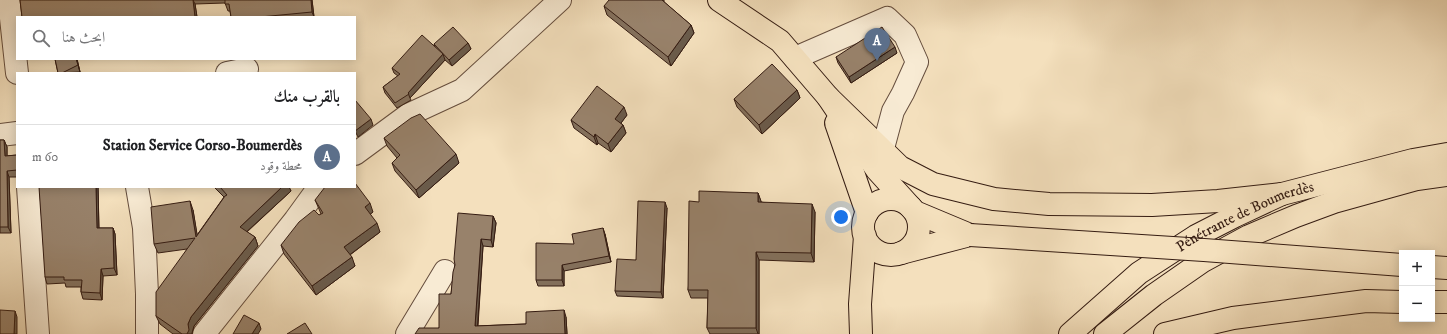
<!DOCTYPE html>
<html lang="ar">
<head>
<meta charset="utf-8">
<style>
	body { margin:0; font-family:"IM FELL DW Pica",Amiri,serif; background:#f2f2f2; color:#202124; direction:rtl }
	.controls { position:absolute; right:12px; bottom:12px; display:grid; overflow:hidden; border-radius:0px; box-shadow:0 2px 10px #0003 }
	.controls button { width:36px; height:36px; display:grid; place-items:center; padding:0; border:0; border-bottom:1px solid #e0e0e0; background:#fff; color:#202124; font:20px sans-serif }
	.you { position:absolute; left:841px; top:217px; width:14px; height:14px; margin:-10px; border:3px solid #fff; border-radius:50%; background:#1a73e8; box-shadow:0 0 0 6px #1a73e833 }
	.badge { display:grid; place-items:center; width:26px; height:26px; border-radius:50%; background:#d93025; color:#fff; font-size:13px; font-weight:700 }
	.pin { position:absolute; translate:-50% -33px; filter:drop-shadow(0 1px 2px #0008) }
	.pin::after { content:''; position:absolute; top:21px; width:14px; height:12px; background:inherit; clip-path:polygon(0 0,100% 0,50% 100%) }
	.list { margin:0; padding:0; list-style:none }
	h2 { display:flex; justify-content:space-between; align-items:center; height:52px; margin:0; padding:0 16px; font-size:17px }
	h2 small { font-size:13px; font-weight:400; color:#757577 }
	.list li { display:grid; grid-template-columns:26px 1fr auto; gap:12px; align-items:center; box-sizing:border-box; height:64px; padding:0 16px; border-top:1px solid #e0e0e0 }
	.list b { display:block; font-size:15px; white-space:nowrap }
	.list p { margin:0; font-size:13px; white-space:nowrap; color:#757577 }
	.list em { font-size:13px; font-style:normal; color:#757577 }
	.icon { flex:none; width:22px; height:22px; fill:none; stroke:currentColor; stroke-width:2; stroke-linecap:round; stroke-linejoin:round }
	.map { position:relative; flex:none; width:1447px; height:334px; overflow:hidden; direction:ltr }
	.search { position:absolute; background:#fff; box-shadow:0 2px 10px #0003; left:16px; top:16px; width:340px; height:44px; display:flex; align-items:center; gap:10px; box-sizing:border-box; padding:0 14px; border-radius:0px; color:#757577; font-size:15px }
	.panel { position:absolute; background:#fff; box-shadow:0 2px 10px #0003; left:16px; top:72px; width:340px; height:116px; border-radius:0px; direction:rtl }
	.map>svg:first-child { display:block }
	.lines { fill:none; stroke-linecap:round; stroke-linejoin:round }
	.minor-casing { stroke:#654d3d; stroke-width:24 }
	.major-casing { stroke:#351c12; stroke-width:24 }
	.highway-casing { stroke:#351c12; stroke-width:24 }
	.minor { stroke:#f8ebd4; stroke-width:22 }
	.major { stroke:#f4e0bd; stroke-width:22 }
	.highway { stroke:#f4e0bd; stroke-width:22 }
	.major-bridge-casing { stroke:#351c12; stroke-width:24; stroke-linecap:butt }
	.major-bridge { stroke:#f4e0bd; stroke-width:22 }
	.wall { fill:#83705c; stroke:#351c12 }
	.shaded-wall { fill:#6a5b4b; stroke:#351c12 }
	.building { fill:#98826b; stroke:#351c12 }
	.labels { text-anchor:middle; stroke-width:3; stroke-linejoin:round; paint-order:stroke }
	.street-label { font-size:15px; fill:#351c12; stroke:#f8ebd4 }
</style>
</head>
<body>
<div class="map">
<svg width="1447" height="334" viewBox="0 0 1447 334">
	<rect width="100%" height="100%" fill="#f4e0bd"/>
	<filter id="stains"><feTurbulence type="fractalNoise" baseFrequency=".005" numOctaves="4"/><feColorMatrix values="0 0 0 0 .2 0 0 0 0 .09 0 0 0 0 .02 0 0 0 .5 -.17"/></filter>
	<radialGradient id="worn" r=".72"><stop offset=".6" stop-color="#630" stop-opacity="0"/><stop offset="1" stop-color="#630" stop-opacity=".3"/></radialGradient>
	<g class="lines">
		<defs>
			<g id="minor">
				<polyline points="9,0 17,73"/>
				<polyline points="795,58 887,18 905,35 917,62 903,93 893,111 878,167"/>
				<polyline points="227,73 247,69"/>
				<polyline points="0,135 17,133"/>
				<polyline points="355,154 408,115 462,90 560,0"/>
				<polyline points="28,187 38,334"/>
				<polyline points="137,187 144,228 147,294 147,334"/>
				<polyline points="204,334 295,220 319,187"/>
				<polyline points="407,334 445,271"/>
			</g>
			<g id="major">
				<polyline points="719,0 780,41 828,97 877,170 915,212 970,235"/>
				<polyline points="836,123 867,213"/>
				<circle cx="891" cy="227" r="28"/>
				<polyline points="901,253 970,235"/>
				<polyline points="1432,267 1447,268"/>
			</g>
			<g id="highway">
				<polyline points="828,97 900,167 933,184 994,199 1049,204 1152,205 1218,201 1282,194"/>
				<polyline points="1432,302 1447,302"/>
				<polyline points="861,334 860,304 865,236"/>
				<path id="s1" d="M1070,334l69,-61 57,-37 39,-20 47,-22 131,-34 34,-6"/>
				<polyline points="1105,334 1154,295 1203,261 1249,236 1296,216 1334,202 1417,179 1447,175"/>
				<polyline points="1165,334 1233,318 1366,301 1402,302"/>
			</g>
		</defs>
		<use href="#minor" class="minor-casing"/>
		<use href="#major" class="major-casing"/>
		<use href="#highway" class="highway-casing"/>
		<use href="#minor" class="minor"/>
		<use href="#major" class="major"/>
		<use href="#highway" class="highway"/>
		<defs>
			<polyline id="major-bridge" points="970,235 1204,250 1402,265"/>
		</defs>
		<use href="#major-bridge" class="major-bridge-casing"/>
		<use href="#major-bridge" class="major-bridge"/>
	</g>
	<g class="wall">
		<polygon points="20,0 312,0 314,17 231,17 230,11 228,11 225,3 195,4 197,17 22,17"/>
		<polygon points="664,0 664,2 691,25 694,33 671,66 607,15 604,6"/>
		<polygon points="468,43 471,49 452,66 445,60 410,98 411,100 397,108 385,93 383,87 398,76 394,73 392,68 435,47 434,44"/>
		<polygon points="897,53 851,83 838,63 836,57"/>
		<polygon points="55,59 77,59 80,72 58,73"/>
		<polygon points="797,90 800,98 762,134 737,107 734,99"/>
		<polygon points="627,115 621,123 623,125 626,133 611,152 598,143 597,145 574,128 571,120"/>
		<polygon points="384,138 459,163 419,198 395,171 392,163 397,158 387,146"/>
		<polygon points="0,140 4,140 7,147 7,156 17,155 17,177 9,177 11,233 0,233"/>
		<polygon points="98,187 99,228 113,228 115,234 117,275 103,276 102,300 83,299 81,292 81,287 66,287 65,283 47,284 45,277"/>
		<polygon points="214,187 289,187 291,191 247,232 255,237 258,246 194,326 192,333 192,334 173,334 160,324 156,316 187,249 158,253 154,244 193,210 197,235 224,197"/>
		<polygon points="758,193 761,202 815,212 814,262 759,260 759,334 710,334 707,328 708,298 691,298 688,290 699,202"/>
		<polygon points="315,200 373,212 370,214 380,232 350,255 355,266 316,295 284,254 281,245 321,214 319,209"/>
		<polygon points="667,208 663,298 617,296 615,291 636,260"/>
		<polygon points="493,216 496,223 493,247 483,246 478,326 526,324 566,317 567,334 439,328 451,294 455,265"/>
		<polygon points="605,234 611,262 564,271 564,286 538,286 536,280 574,244"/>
	</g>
	<g class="shaded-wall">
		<polygon points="193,0 195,4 197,17 195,17"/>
		<polygon points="311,0 312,0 314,17 312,12"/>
		<polygon points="691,25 694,33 671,66 668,57"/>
		<polygon points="468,43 471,49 452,66 449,60"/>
		<polygon points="895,47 897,53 851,83 849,77"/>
		<polygon points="443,54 445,60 410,98 408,93"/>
		<polygon points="76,59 77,59 80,72 78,65"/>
		<polygon points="797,90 800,98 762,134 759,125"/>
		<polygon points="624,107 627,115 618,127 615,119"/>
		<polygon points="371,119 373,125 358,137 355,131"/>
		<polygon points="623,125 626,133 611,152 608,144"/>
		<polygon points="595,134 598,143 597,145 594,137"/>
		<polygon points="4,140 7,147 7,162 5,156"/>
		<polygon points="456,154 459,163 419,198 416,190"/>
		<polygon points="7,171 9,177 11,233 8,227"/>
		<polygon points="96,187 98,187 99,235 97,228"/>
		<polygon points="282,187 289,187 291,191 243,235 240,227"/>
		<polygon points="758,193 761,201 761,210 758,202"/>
		<polygon points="190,201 193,210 199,246 196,237"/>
		<polygon points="665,202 667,208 663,298 661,292"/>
		<polygon points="370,203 373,212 368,216 365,207"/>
		<polygon points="812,204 815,212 814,262 811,253"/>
		<polygon points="493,216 496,223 493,247 491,240"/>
		<polygon points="377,223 380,232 348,256 344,247"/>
		<polygon points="113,228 115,234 117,275 114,268"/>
		<polygon points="603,228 605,234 611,262 609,256"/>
		<polygon points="255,237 258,246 194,326 192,333 192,334 187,334 188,324 191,317"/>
		<polygon points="481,239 483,246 477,333 475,326"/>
		<polygon points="756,252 759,260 759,334 758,334 756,328"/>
		<polygon points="352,257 355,266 316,295 312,286"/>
		<polygon points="562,265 564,271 564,286 562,280"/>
		<polygon points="101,269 103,276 102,300 100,293"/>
		<polygon points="564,310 566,317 567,334 565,334"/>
		<polygon points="15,311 17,317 17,334 14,334"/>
		<polygon points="259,323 261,329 258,334 252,334"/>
	</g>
	<g class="building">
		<polygon points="20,0 193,0 195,17 22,17"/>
		<polygon points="225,0 311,0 312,12 260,17 231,17 229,4 225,4"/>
		<polygon points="609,0 662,0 691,25 668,57 604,6"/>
		<polygon points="453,27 468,43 449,60 434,44"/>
		<polygon points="882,27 895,47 849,77 836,57"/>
		<polygon points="422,35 443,54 408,93 409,94 395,103 383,87 400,74 392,68"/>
		<polygon points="55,59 76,59 78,65 62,73 58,73"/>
		<polygon points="772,64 797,90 759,125 734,99"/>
		<polygon points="597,86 624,107 615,119 623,125 608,144 595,134 594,137 571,120"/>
		<polygon points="355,100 371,119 355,131"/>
		<polygon points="420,114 456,154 416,190 392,163 400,155 384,138 411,118"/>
		<polygon points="0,140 4,140 5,156 17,155 17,170 7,171 8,227 0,227"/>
		<polygon points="355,183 370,203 365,207 377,223 344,247 352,257 312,286 281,245 299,222 314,210 319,215 323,213 315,200 325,187 355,187"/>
		<polygon points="39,187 96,187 97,228 113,228 114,268 101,269 100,293 81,292 82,280 64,280 64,277 45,277"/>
		<polygon points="220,187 282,187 240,227 255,237 191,317 188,324 189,330 187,334 182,334 156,316 156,292 195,238 154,244 151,207 190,201 196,237 225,196 227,195"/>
		<polygon points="699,191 758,193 758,202 812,204 811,253 756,252 756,328 707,328 708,290 688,290 689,201 699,202"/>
		<polygon points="638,201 665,202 661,292 615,291 617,259 636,260"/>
		<polygon points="458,213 493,216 491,240 481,239 475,326 526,324 526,312 564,310 565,334 415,334 419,328 439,328 439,294 451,294 453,272 455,265 454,259"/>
		<polygon points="603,228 609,256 562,265 562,280 536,280 536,243 574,244 572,234"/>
		<polygon points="0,310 15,311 14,334 0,334"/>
		<polygon points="244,315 259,323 252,334 233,334"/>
		<polygon points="305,323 312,334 287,334"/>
	</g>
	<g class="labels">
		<g class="street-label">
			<text dy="5" stroke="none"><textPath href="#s1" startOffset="213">Pénétrante de Boumerdès</textPath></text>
		</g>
	</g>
	<rect width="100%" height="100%" filter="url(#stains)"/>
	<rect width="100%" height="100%" fill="url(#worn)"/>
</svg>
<div class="controls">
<button>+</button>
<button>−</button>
</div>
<div class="you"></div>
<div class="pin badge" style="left:877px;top:61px;background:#5c6f8a">A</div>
<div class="search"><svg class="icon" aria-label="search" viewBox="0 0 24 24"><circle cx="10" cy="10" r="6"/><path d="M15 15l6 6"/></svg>ابحث هنا</div>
<section class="panel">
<h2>بالقرب منك<small></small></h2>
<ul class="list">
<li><span class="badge" style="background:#5c6f8a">A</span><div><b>Station Service Corso-Boumerdès</b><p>محطة وقود</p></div><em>60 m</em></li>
</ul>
</section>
</div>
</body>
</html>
